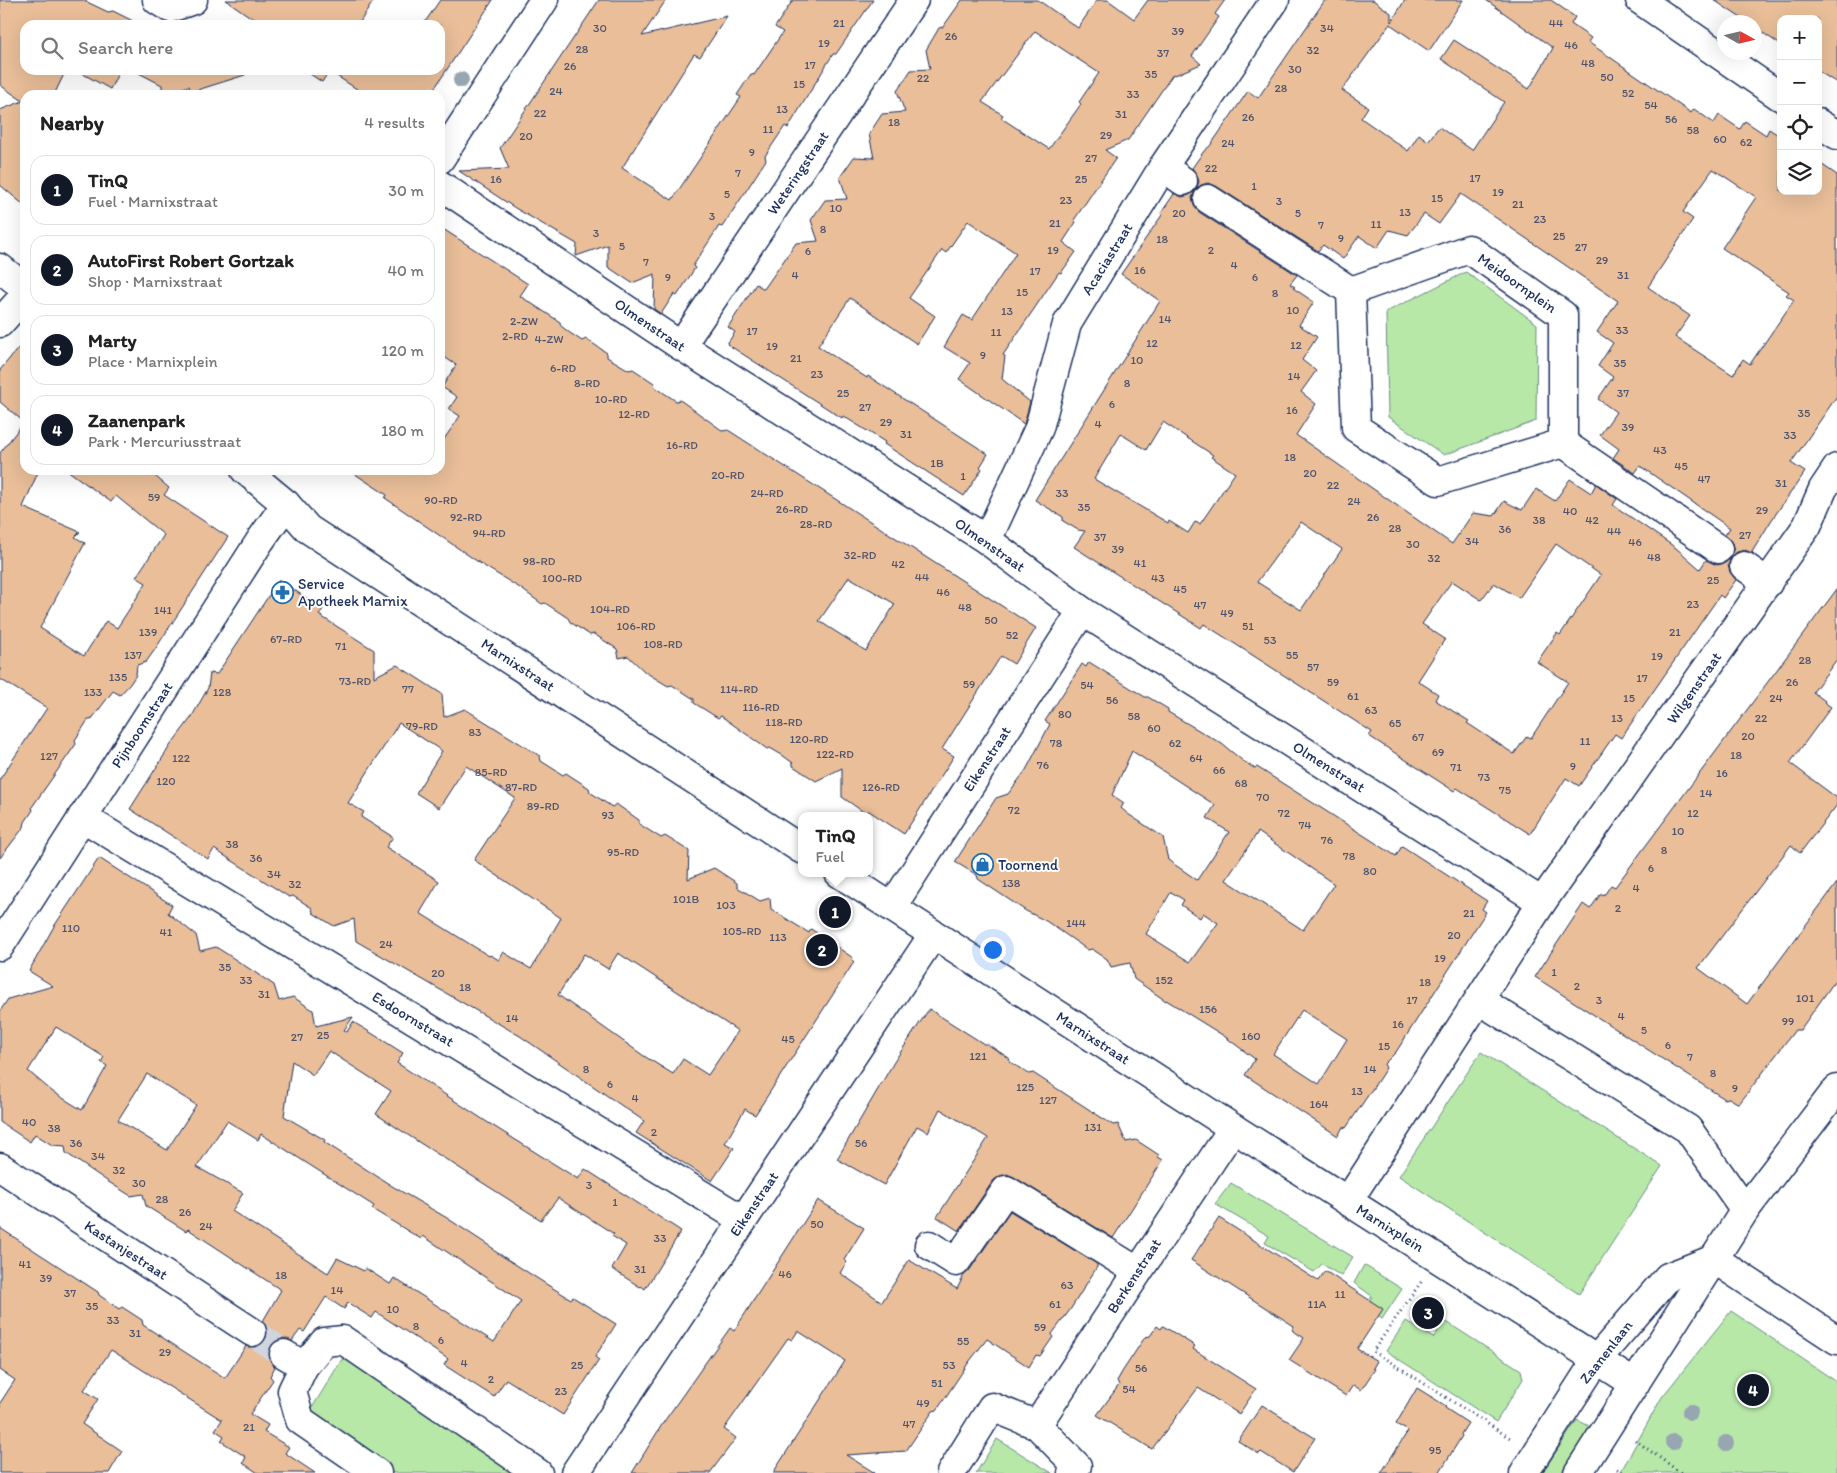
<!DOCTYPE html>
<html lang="en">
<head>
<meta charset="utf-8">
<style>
	body { margin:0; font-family:Itim,sans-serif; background:#f6f6f6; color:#222 }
	.controls { position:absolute; right:15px; top:15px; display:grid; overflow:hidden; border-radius:10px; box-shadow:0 5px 20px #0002 }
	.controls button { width:45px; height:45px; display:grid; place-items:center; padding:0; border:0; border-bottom:1px solid #e0e0e0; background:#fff; color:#222; font:25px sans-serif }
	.compass { position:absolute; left:1717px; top:15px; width:45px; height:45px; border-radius:50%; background:#fff; box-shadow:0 5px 20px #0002; rotate:98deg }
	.you { position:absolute; left:992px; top:949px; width:18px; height:18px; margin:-12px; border:4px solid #fff; border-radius:50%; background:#1a73e8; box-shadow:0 0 0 8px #1a73e833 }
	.badge { display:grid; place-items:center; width:32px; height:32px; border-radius:50%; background:#111827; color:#fff; font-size:16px; font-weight:700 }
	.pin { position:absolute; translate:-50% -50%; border:2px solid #fff; box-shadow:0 1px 5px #0006 }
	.popup { position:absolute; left:798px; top:812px; width:75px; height:65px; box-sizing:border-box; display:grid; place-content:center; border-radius:10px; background:#fff; filter:drop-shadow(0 1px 4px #0005); font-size:16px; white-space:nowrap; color:#767676 }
	.popup b { font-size:19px; color:#222 }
	.popup::after { content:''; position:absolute; left:50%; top:100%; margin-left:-10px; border:10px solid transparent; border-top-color:#fff }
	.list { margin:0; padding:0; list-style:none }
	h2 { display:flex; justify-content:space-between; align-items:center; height:65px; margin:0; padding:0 20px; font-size:21px }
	h2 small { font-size:16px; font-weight:400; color:#767676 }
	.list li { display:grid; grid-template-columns:32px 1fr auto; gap:15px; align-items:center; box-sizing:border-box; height:70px; margin:0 10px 10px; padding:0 10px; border:1px solid #e0e0e0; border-radius:15px }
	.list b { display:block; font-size:19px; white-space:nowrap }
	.list p { margin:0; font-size:16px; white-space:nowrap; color:#767676 }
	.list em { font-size:16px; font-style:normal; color:#767676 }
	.icon { flex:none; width:28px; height:28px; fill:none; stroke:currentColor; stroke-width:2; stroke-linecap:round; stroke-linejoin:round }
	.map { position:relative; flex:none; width:1837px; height:1473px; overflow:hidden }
	.search { position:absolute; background:#fff; box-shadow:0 5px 20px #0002; left:20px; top:20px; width:425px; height:55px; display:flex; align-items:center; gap:12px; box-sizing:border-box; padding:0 18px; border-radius:15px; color:#767676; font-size:19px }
	.panel { position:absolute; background:#fff; box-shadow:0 5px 20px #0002; left:20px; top:90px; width:425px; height:385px; border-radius:15px }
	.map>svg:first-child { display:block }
	.green { fill:#b7e8a8; stroke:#698c83 }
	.building { fill:#e9be99; stroke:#1b2f5e; fill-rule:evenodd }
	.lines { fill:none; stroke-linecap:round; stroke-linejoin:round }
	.minor-tunnel { stroke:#d1d5df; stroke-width:28; stroke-dasharray:28 14; stroke-linecap:butt }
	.minor-casing { stroke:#1b2f5e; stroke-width:31 }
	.path { stroke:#1b2f5e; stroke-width:3; stroke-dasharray:1 4; stroke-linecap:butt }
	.minor { stroke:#fff; stroke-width:28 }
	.tree { fill:#97a6b0 }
	.labels { text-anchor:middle; stroke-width:4; stroke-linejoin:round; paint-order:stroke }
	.number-label { font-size:12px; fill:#4e536d }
	.street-label { font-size:15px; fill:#1b2f5e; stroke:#fff }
	.poi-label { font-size:15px; fill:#1b2f5e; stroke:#fff; text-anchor:start }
</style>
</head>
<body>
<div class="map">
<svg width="1837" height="1473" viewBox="0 0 1837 1473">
	<rect width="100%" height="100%" fill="#fff"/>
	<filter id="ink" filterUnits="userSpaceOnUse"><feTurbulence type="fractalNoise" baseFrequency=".02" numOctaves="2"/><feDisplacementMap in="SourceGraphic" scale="10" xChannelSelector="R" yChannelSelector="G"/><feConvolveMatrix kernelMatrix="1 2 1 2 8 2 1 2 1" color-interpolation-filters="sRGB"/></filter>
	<g filter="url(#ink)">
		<g class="green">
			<polygon points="1466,272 1537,324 1536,421 1444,455 1388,417 1386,312"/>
			<polygon points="1481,1052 1662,1166 1579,1294 1399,1176"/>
			<polygon points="1231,1183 1353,1257 1341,1276 1322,1264 1314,1272 1265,1243 1269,1236 1215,1204"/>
			<polygon points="1364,1265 1402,1289 1382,1319 1366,1307 1372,1296 1354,1283"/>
			<polygon points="1731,1311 1837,1382 1837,1473 1620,1473 1662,1397"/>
			<polygon points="1406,1321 1433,1338 1445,1321 1521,1370 1523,1379 1496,1422 1386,1351"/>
			<polygon points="347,1351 522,1473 393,1473 307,1416"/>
			<polygon points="1577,1420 1591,1427 1562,1473 1542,1473"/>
			<polygon points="997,1439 1052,1473 976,1473"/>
		</g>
		<g class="building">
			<polygon points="0,0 83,0 108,12 113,11 133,21 133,25 25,25 25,70 66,70 54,95 25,95 25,206 0,185 0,110 23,101 0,85"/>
			<polygon points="226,0 374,0 358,25 262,25"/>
			<polygon points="440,0 493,0 430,95 366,95 329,71 322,82 304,70 440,70 440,25 423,25"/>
			<polygon points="599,0 666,0 642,36 727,16 700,57 694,54 622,168 672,200 741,97 737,95 751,74 754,75 783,32 775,27 793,0 873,0 836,54 833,54 788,128 785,126 765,156 766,160 744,194 722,227 719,226 693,266 695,268 677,296 674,294 661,314 654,309 655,274 632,283 608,267 608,245 576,256 577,244 515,208 459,171 509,169 500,148"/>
			<path d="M962,0h76l40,28 19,-28h11l26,19 14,-19h77l-10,14 4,3 -27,39 9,8 -26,11 -2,-1 -45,66 -23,10 11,8 -42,62 2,2 -13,20 13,10 -15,21 -2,-1 -56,83 2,1 -3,23 28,23 -6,22 -65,-45 11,-16 -26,-16 19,-32 9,5 44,-67 -48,-32 -22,32 -4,-3 -33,48 26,18 -18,28 -67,-46 -32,48 49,32 1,-2 120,78 -8,13 2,2 -18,27 -80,-52 1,-2 -42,-26 -1,2 -115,-74 8,-12 -7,-5 28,-43 8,5 32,-46 22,-2 -7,-21 14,-20 22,-1 -7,-22 14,-20 20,1 -5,-24 13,-20 23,-2 -8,-21 14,-21 19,-1 -4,-19 13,-22 4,-1zM1035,31l64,42 -20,29 2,2 -32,45 -48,-31 2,-3 -21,-13z"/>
			<path d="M1325,0h48l18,13v9l14,-22h58l-34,51 -39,-27 -48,66 26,17 -7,11 47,33 11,-17 9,7 11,-14 33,23 32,-48 -63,-43 13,-19 75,49 24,-41 -67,-48h65l24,17 -4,7 20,14 -3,4 103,71 3,-4 20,14 5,-8 21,14 5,-8 21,14 3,-6 12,8v54h37v-29l19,13v221l-46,67 14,9 -34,49 -19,31 2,2 -9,-4 -8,2 -6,5 3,-7 -2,-7 -7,-8 5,-7 -90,-62 -5,7 -22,-15 6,-9 -19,-14 16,-23 -18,-13 15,-22 -15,-11 15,-23 -16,-11 21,-31 -157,-107 -22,30 -15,-10 -16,21 -19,-5 -12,18 -18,-12 -16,23 -20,-14 -5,6 -102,-65 -8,-3 -7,2 -5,4 3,-7 -2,-7 -5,-7 12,-17 6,-5 38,-55 10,7zM1713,169l43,28 -34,51 67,44 -3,3 8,5 -44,64 -7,-5 -10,16 -58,-38 15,-21 -42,-29 45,-68 -10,-7z"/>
			<polygon points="1714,0 1837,0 1837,83 1818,71 1818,19 1781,19 1781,45 1754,27 1754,22 1747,22"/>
			<polygon points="76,70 120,70 110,89"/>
			<polygon points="133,70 244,70 245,75 191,92 189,86 162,95 162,85"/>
			<path d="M1195,191l-3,7 2,8 5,6 98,63 -7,9 5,3 -2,1 21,14 -15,23 18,12 -15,23 14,11 -15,21 15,12 -20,31 156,109 21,-31 21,3 10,-15 18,9 14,-21 19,12 15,-22 21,14 5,-9 21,15 -4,6 63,43 24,21 6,-9 11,5 8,-2 6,-5 -3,7 2,7 6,8 -13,18 -3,-3 -99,143 -6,-4 -36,52 -13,-8 -36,56 -73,-46 -3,3 -59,-38 -26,-17 3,-4 -168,-108 -3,4 -127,-81 11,-16 -7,-1 -15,-9v-4l-28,-17 125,-199 -39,-27 41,-59 -1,-2 13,-19 -1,-1 9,4 7,-2zM1163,422l50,33 -2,2 24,16 -35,51 -5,-2 -7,11 -19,-12 -1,2 -74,-44 27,-45 25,16zM1301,522l41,27 -41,61 -44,-28zM1556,544l45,31 -41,60 -3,-2 -20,29 31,20 -37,56 -4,-2 -13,18 -47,-31 2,-2 -34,-21 3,-6 -20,-13 27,-42 -23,-15 30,-43 29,19 13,-17 25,15z"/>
			<path d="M440,227l88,57 -8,12 40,26 1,4 9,7 12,8 4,-2 21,14v4l22,13 4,-1 21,14 1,4 21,14 4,-1 43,31 5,-1 308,198 -22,36 -13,-8 -59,93 12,7 -50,78 -35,-23 -4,2 -23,-16v-29l-26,13 -23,-15v-3l-11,-8 -12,-7 -3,1 -46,-33 -3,2 -24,-15v-4l-22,-14 -4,1 -23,-14 -17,-16 -9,2 -2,-9 -23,-15 -4,1 -20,-13 -2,-4 -23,-15 -3,1 -22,-16 -36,-22 -99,-68 2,-3 -38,-25h91v-25l20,-29 -11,-7 8,-12 -15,-10 14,-22 -16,-11zM849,577l46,27 -29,47 -47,-30z"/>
			<polygon points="25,340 25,470 39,470 23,507 80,532 75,537 85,543 40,628 84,656 106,621 117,628 132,605 146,583 136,577 164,535 116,496 111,502 67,470 148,470 169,488 164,495 228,537 154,651 146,662 137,665 136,675 130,684 120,695 113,691 91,720 88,720 75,740 76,744 32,807 33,810 25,822 24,827 0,858 0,779 47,708 0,679 0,453 24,422 0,402 0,370"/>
			<path d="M279,580l44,29 -4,6 55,35v27l23,-12 45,29 2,23 21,-8 75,47 1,5 22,14 3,-2 23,15 1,4 22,15 4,-3 23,16v4l22,14 4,-2 24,15 -1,28 26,-11 23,15v4l23,14 10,-3 1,11 38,24 2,-4 42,29 -1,2 2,2 -99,153 -10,-6 -20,34 9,5 -22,33 -76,-48 8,-12 -124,-85 -164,-95 -2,-22 -20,7 -21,-13 -1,-5 -19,-12 -4,1 -75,-48 -6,10 -78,-50 40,-63 21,-28 17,-30 2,-15 7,1zM399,723l43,28 -26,42 23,15 27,-42 49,32 -41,62 87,58 -30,51 -28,-17 -4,8 -9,-5 -1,1 -69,-43 19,-32 -53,-34 7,-10 -32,-20 3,-5 -16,-9zM618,953l120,78 -30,44 -25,-16 -10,15 -29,-18 -86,-61 26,-41 24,15z"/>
			<polygon points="1837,589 1837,659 1813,692 1825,701 1824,702 1831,707 1790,763 1837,798 1837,805 1800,853 1791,845 1698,968 1747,1004 1837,883 1837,978 1800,1030 1795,1030 1739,1104 1729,1098 1725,1099 1709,1089 1535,977 1583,904 1590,909 1600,895 1605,894 1611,885 1615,887"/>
			<path d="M1089,662l56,35h3l20,12v3l54,32 21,17 11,7 3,-1 139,89 6,-10 85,55 -5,8 4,3 -13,20 -77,120 -12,12 2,4 -13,20 -27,40 -3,-1 -5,9 -93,-61 10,-16 -31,-23 -58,-36v1l-32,-22 -4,-16 -19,4 -4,-8 -15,-10 -4,1 -42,-29 -20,-10 -48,-32 -1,-4 -22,-13 41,-64 12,-4 18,-24 24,-46 -5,-3 37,-57 4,3zM1132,751l83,54 -8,13 22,14 -32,48 -29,-20 -5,-23 -35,-23 -7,-6 3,-5 -12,-8zM1258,832l76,52 -31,46 -77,-50zM1171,892l13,8 -3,5 19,13 3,-5 15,10 -28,39 -44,-28zM1302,1010l45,29 -28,45 -46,-30z"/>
			<path d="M99,858l73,47 -4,8 28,22 4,16 16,-4 14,9 44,29 5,16 14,-4 20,13 3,16 37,-9 -9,13 3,2 6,-10 20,12 30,19 -6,10 90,59 91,57 7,-10 96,62 -36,58 -4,-3 -1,1 -28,-18 14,-24 -14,-9 2,-2 -25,-16 -31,-20 -17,22 -124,-79 -41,-27 15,-23 -62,-40 -16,24 -21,-14 -8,55 41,24 -1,2 68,44 55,32 47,31 -1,1 53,34 25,15 2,-2 43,27 -21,33 4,3 -36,55 -57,-36 -12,18 -50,-32 4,-6 -72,-47 -4,6 -24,-15 -4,6 -18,-12 -22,35 -4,-2 -8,11 -8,-3 -8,3 -5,5 -3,8 3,8 4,5 -5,9 3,4 -23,34 18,11 -4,7 25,15 -4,6 30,20h-57l-15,-10 3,-6 -25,-16 3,-5 -9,-6 7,-10 -111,-70 -27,40 14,9 -16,25 40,27 -13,22h-109v-70l15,-23 -15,-10v-142l98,64 1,3 20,14 3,-2 20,13 1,5 82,53 21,-32 6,2 7,-2 6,-6 3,-8 -2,-7 -3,-4 18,-31 -93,-61 -2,2 -40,-25 -3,-12 -12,2 -24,-15 -41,-28 -1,-7 -13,-1 -17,-11 -5,8 -30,-20v-111l8,-12 45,-13 -24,-15 24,-43zM56,1027l48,30 -3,5 6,4 -25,44 -29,-18 -25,-21zM147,1074l49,31 -29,45 -49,-30zM227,1121l31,19 3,-6 113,72 -2,3 49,30 2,-3 98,65 -27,41 -100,-64 -4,6 -25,-16 -1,3 -27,-13 -9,15 -96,-62 11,-18 -46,-26z"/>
			<polygon points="929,1009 984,1044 987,1044 1009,1058 1010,1062 1029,1074 1033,1073 1113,1125 1118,1124 1126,1142 1136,1140 1159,1155 1158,1157 1163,1160 1113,1238 1014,1177 1007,1174 1000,1176 993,1181 959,1231 937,1217 988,1138 940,1109 928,1132 917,1126 884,1185 837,1159 894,1062"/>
			<polygon points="818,1200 864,1228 844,1260 847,1262 840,1273 882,1302 909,1260 957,1289 964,1275 969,1271 1010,1211 1097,1264 1097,1267 1070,1310 1052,1334 1053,1337 1040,1356 1036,1355 1029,1367 987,1339 969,1362 937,1410 933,1411 906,1451 846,1455 875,1473 773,1473 845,1361 798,1331 792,1340 788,1338 724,1429 736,1438 710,1473 632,1473 663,1423 730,1328 734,1331"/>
			<polygon points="1219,1218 1318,1281 1325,1271 1383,1309 1357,1349 1377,1361 1373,1368 1375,1369 1361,1390 1353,1385 1346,1396 1289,1360 1304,1338 1292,1330 1294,1326 1191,1260"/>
			<polygon points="1157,1326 1161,1329 1163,1326 1195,1346 1193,1349 1256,1389 1239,1414 1198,1388 1152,1449 1097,1415 1119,1385 1117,1381 1122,1372 1145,1337 1150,1336"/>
			<polygon points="1417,1388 1446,1406 1445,1408 1468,1423 1461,1434 1462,1436 1439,1473 1381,1473 1408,1431 1396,1424"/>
			<polygon points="1262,1405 1315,1438 1293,1472 1261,1452 1259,1454 1238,1441"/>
		</g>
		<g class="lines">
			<polyline class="minor-tunnel" points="252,1332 284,1354"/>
			<defs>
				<g id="minor">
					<polyline points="157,0 170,8 193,0"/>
					<polyline points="1640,0 1781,97"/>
					<polyline points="1818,123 1837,135"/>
					<polyline points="440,159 544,0"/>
					<polyline points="1163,167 1183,181"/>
					<polyline points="440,185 681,346 987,540 1082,611 1542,902"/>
					<polyline points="1208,199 1351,291"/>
					<polyline points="0,268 25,288"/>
					<polyline points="1351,291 1469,249 1563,315 1563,443"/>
					<polyline points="1351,291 1356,428 1438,481 1563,443"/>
					<polyline points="0,323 25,295"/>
					<polyline points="681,346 914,0"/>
					<polyline points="1563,443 1718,549"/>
					<polyline points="245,470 286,504 308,529 801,849"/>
					<polyline points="987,540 1039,428 1067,324 1163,167 1275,0"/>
					<polyline points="1744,566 1768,583"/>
					<polyline points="82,817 743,1220"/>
					<polyline points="839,873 1233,1128 1635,1384"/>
					<polyline points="892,907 1082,611"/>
					<polyline points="0,946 260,541 286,504"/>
					<polyline points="1479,1000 1688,1129 1745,1210"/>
					<polyline points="0,1167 252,1332"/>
					<polyline points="1348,1201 1542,902 1807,526 1823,489 1837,468"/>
					<polyline points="929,1245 956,1262 1006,1190 1137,1271"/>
					<polyline points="1714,1259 1837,1340"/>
					<polyline points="284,1354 304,1366"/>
					<polyline points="1037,1425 1233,1128"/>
					<polyline points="377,1473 300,1420 292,1391 304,1366 324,1342 343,1340 538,1473"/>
					<polyline points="575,1473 933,935"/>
					<polyline points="951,1473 992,1407 1037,1425 1077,1466 1072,1473"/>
					<polyline points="1524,1473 1597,1359 1668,1277 1714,1259"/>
					<polyline points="1578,1473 1745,1210 1837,1089"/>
				</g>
			</defs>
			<use href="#minor" class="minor-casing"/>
			<g class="path">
				<polyline points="1421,1282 1373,1351 1510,1438"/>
				<polyline points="1635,1440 1681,1473"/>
				<polyline points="1617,1469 1624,1473"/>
			</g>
			<use href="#minor" class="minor"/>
		</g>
		<g class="tree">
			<circle cx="461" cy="80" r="8"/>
			<circle cx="1690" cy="1412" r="8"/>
			<circle cx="1673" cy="1442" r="8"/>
			<circle cx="1726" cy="1443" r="8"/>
		</g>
	</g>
	<defs>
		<symbol id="pharmacy-ring" viewBox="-11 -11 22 22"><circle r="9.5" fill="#fff" stroke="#1f6fb2" stroke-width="1.5"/><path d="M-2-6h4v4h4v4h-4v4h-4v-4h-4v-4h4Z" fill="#1f6fb2"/></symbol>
		<symbol id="shop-ring" viewBox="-11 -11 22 22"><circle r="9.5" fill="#fff" stroke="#1f6fb2" stroke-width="1.5"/><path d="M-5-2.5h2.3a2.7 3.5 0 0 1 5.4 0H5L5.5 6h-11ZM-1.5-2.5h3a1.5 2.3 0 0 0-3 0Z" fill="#1f6fb2"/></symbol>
	</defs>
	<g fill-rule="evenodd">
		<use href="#pharmacy-ring" x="270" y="580" width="25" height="25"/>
		<use href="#shop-ring" x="970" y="852" width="25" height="25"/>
	</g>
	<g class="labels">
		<g class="number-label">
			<text x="839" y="27">21</text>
			<text x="1556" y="27">44</text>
			<text x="600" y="32">30</text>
			<text x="1327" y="32">34</text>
			<text x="1178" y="35">39</text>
			<text x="951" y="40">26</text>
			<text x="824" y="47">19</text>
			<text x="1571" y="49">46</text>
			<text x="582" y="53">28</text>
			<text x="1313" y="54">32</text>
			<text x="1163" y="57">37</text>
			<text x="1588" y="67">48</text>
			<text x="810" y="69">17</text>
			<text x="570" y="70">26</text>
			<text x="1295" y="73">30</text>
			<text x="1151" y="78">35</text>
			<text x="1607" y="81">50</text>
			<text x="923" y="82">22</text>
			<text x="799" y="88">15</text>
			<text x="1281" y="92">28</text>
			<text x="556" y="95">24</text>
			<text x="1628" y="97">52</text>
			<text x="1133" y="98">33</text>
			<text x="1651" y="109">54</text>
			<text x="782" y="113">13</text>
			<text x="540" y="117">22</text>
			<text x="1121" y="118">31</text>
			<text x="1248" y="121">26</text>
			<text x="1671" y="123">56</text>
			<text x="894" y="126">18</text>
			<text x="768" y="133">11</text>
			<text x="1693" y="134">58</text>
			<text x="1106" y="139">29</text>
			<text x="526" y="140">20</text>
			<text x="1720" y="143">60</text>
			<text x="1746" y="146">62</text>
			<text x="1228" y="147">24</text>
			<text x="752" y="156">9</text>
			<text x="1091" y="162">27</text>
			<text x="1211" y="172">22</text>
			<text x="738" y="177">7</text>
			<text x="1475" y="182">17</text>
			<text x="496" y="183">16</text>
			<text x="1081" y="183">25</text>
			<text x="1254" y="190">1</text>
			<text x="1498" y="196">19</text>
			<text x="727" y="198">5</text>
			<text x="1437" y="202">15</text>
			<text x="1066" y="204">23</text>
			<text x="1279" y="205">3</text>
			<text x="1518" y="208">21</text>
			<text x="836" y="212">10</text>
			<text x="1405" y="216">13</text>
			<text x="1179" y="217">20</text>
			<text x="1298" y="217">5</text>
			<text x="712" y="220">3</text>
			<text x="1540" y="223">23</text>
			<text x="1055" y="227">21</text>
			<text x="1376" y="228">11</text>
			<text x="1321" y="229">7</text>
			<text x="823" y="233">8</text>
			<text x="596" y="237">3</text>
			<text x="1559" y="240">25</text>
			<text x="1341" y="242">9</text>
			<text x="1162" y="243">18</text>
			<text x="622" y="250">5</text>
			<text x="1581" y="251">27</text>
			<text x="1053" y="254">19</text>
			<text x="1211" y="254">2</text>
			<text x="808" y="255">6</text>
			<text x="1602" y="264">29</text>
			<text x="646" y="266">7</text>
			<text x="1234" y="269">4</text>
			<text x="1140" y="274">16</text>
			<text x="1035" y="275">17</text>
			<text x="795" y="279">4</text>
			<text x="1623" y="279">31</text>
			<text x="668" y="281">9</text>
			<text x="1255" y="281">6</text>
			<text x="1022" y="296">15</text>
			<text x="1275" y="297">8</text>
			<text x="1293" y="314">10</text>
			<text x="1007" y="315">13</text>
			<text x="1165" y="323">14</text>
			<text x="524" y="325">2-ZW</text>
			<text x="1622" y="334">33</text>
			<text x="752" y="335">17</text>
			<text x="996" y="336">11</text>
			<text x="515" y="340">2-RD</text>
			<text x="549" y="343">4-ZW</text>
			<text x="1152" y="347">12</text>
			<text x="1296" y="349">12</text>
			<text x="772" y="350">19</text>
			<text x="983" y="359">9</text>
			<text x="796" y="362">21</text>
			<text x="1137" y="364">10</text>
			<text x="1620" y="367">35</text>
			<text x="563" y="372">6-RD</text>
			<text x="817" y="378">23</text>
			<text x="1294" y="380">14</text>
			<text x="587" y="387">8-RD</text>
			<text x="1127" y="387">8</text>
			<text x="843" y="397">25</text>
			<text x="1623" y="397">37</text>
			<text x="611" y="403">10-RD</text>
			<text x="1112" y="408">6</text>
			<text x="865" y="411">27</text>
			<text x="1292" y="414">16</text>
			<text x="1804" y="417">35</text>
			<text x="634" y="418">12-RD</text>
			<text x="886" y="426">29</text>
			<text x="1098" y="428">4</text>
			<text x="1628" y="431">39</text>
			<text x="906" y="438">31</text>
			<text x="1790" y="439">33</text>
			<text x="682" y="449">16-RD</text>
			<text x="1660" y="454">43</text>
			<text x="1290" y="461">18</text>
			<text x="937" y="467">1B</text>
			<text x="1681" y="470">45</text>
			<text x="1310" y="477">20</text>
			<text x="728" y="479">20-RD</text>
			<text x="963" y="480">1</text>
			<text x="1704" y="483">47</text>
			<text x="1781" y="487">31</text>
			<text x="1333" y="489">22</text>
			<text x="767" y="497">24-RD</text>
			<text x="1062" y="497">33</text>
			<text x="154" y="501">59</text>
			<text x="441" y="504">90-RD</text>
			<text x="1354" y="505">24</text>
			<text x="1084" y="511">35</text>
			<text x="792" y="513">26-RD</text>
			<text x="1762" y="514">29</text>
			<text x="1570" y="515">40</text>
			<text x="466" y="521">92-RD</text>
			<text x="1373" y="521">26</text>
			<text x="1539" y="524">38</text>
			<text x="1592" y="524">42</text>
			<text x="816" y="528">28-RD</text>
			<text x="1395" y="532">28</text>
			<text x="1505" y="533">36</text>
			<text x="1614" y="535">44</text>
			<text x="489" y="537">94-RD</text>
			<text x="1745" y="539">27</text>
			<text x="1100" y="541">37</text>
			<text x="1472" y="545">34</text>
			<text x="1635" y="546">46</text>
			<text x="1413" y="548">30</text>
			<text x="1118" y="553">39</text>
			<text x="860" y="559">32-RD</text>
			<text x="1654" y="561">48</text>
			<text x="1434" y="562">32</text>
			<text x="539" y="565">98-RD</text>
			<text x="1140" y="567">41</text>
			<text x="898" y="568">42</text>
			<text x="922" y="581">44</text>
			<text x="562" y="582">100-RD</text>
			<text x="1158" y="582">43</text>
			<text x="1713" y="584">25</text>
			<text x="1180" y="593">45</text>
			<text x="943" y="596">46</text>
			<text x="1693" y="608">23</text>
			<text x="1200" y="609">47</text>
			<text x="965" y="611">48</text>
			<text x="610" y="613">104-RD</text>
			<text x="163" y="614">141</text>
			<text x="1227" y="617">49</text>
			<text x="991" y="624">50</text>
			<text x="636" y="630">106-RD</text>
			<text x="1248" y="630">51</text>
			<text x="148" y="636">139</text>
			<text x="1675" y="636">21</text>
			<text x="1012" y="639">52</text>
			<text x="286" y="643">67-RD</text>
			<text x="1270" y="644">53</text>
			<text x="663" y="648">108-RD</text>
			<text x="341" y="650">71</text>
			<text x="133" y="659">137</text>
			<text x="1292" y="659">55</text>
			<text x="1657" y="660">19</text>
			<text x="1805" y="664">28</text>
			<text x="1313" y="671">57</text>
			<text x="118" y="681">135</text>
			<text x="1642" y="682">17</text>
			<text x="355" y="685">73-RD</text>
			<text x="1333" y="686">59</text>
			<text x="1792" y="686">26</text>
			<text x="969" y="688">59</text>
			<text x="1087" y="689">54</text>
			<text x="408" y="693">77</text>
			<text x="739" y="693">114-RD</text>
			<text x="93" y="696">133</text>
			<text x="222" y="696">128</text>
			<text x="1353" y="700">61</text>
			<text x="1629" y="702">15</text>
			<text x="1776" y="702">24</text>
			<text x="1112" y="704">56</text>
			<text x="761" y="711">116-RD</text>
			<text x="1371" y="714">63</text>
			<text x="1065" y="718">80</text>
			<text x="1134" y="720">58</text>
			<text x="1617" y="722">13</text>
			<text x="1761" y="722">22</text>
			<text x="784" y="726">118-RD</text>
			<text x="1395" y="727">65</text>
			<text x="422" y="730">79-RD</text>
			<text x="1154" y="732">60</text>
			<text x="475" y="736">83</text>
			<text x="1748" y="740">20</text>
			<text x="1418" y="741">67</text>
			<text x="809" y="743">120-RD</text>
			<text x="1585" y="745">11</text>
			<text x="1056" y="747">78</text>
			<text x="1175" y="747">62</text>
			<text x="1438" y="756">69</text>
			<text x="835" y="758">122-RD</text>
			<text x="1736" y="759">18</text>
			<text x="49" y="760">127</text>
			<text x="181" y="762">122</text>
			<text x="1196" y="762">64</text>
			<text x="1043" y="769">76</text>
			<text x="1573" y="770">9</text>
			<text x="1456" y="771">71</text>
			<text x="1219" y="774">66</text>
			<text x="491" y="776">85-RD</text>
			<text x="1722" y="777">16</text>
			<text x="1484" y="781">73</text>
			<text x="166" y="785">120</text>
			<text x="1241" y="787">68</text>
			<text x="521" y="791">87-RD</text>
			<text x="881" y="791">126-RD</text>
			<text x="1505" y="794">75</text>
			<text x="1706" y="797">14</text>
			<text x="1263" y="801">70</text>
			<text x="543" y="810">89-RD</text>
			<text x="1014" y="814">72</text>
			<text x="1284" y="817">72</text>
			<text x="1693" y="817">12</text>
			<text x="608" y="819">93</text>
			<text x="1305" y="829">74</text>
			<text x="1678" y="835">10</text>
			<text x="1327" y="844">76</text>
			<text x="232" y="848">38</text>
			<text x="1664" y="854">8</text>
			<text x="623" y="856">95-RD</text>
			<text x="1349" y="860">78</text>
			<text x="256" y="862">36</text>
			<text x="1651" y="872">6</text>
			<text x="1370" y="875">80</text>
			<text x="274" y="878">34</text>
			<text x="1011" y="887">138</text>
			<text x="295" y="888">32</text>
			<text x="1636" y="892">4</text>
			<text x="686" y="903">101B</text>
			<text x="726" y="909">103</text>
			<text x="1618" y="912">2</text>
			<text x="1469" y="917">21</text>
			<text x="1076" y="927">144</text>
			<text x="71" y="932">110</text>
			<text x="742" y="935">105-RD</text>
			<text x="166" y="936">41</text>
			<text x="1454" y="939">20</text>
			<text x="778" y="941">113</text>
			<text x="386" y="948">24</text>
			<text x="1440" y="962">19</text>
			<text x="225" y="971">35</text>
			<text x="1554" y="976">1</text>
			<text x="438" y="977">20</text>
			<text x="246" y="984">33</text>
			<text x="1164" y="984">152</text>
			<text x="1425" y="986">18</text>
			<text x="1577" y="990">2</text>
			<text x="465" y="991">18</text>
			<text x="264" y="998">31</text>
			<text x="1805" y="1002">101</text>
			<text x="1412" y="1004">17</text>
			<text x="1599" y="1004">3</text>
			<text x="1208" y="1013">156</text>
			<text x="1621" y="1020">4</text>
			<text x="512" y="1022">14</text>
			<text x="1788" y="1025">99</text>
			<text x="1398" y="1028">16</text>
			<text x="1644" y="1034">5</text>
			<text x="323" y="1039">25</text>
			<text x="1251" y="1040">160</text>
			<text x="297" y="1041">27</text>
			<text x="788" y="1043">45</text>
			<text x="1668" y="1049">6</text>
			<text x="1384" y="1050">15</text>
			<text x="978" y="1060">121</text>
			<text x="1690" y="1061">7</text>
			<text x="586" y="1073">8</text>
			<text x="1370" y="1073">14</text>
			<text x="1713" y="1077">8</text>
			<text x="610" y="1088">6</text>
			<text x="1025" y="1091">125</text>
			<text x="1735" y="1092">9</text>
			<text x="1357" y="1095">13</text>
			<text x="635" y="1102">4</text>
			<text x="1048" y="1104">127</text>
			<text x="1319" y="1108">164</text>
			<text x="29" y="1126">40</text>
			<text x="1093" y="1131">131</text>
			<text x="54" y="1132">38</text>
			<text x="654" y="1136">2</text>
			<text x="76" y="1147">36</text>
			<text x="861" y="1147">56</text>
			<text x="98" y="1160">34</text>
			<text x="119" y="1174">32</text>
			<text x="139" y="1187">30</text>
			<text x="589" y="1189">3</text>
			<text x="162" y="1203">28</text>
			<text x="615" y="1206">1</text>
			<text x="185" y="1216">26</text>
			<text x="817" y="1228">50</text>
			<text x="206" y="1230">24</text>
			<text x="660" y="1242">33</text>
			<text x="25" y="1268">41</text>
			<text x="640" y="1273">31</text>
			<text x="785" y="1278">46</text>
			<text x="281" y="1279">18</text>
			<text x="46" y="1282">39</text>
			<text x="1067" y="1289">63</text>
			<text x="337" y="1294">14</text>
			<text x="70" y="1297">37</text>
			<text x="1340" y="1298">11</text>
			<text x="1055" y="1308">61</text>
			<text x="1317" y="1308">11A</text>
			<text x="92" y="1310">35</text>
			<text x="393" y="1313">10</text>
			<text x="113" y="1324">33</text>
			<text x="416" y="1330">8</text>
			<text x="1040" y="1331">59</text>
			<text x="135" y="1337">31</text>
			<text x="441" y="1344">6</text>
			<text x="963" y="1345">55</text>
			<text x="165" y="1356">29</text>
			<text x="464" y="1367">4</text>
			<text x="577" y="1369">25</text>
			<text x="949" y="1369">53</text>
			<text x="1141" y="1372">56</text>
			<text x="491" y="1383">2</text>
			<text x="937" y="1387">51</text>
			<text x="1129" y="1393">54</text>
			<text x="561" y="1395">23</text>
			<text x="923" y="1407">49</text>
			<text x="909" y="1428">47</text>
			<text x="249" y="1431">21</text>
			<text x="1435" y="1454">95</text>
		</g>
		<g class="street-label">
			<text transform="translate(798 173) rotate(-56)" y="5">Weteringstraat</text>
			<text transform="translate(1107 259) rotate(-58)" y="5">Acaciastraat</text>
			<text transform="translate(1517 283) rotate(35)" y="5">Meidoornplein</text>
			<text transform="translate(650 325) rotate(34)" y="5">Olmenstraat</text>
			<text transform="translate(990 545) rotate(35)" y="5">Olmenstraat</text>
			<text transform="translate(518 665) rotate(33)" y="5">Marnixstraat</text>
			<text transform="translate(1694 688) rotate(-55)" y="5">Wilgenstraat</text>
			<text transform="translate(142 725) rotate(-57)" y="5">Pijnboomstraat</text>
			<text transform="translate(987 759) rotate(-57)" y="5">Eikenstraat</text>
			<text transform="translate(1329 767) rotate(32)" y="5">Olmenstraat</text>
			<text transform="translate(413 1019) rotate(31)" y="5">Esdoornstraat</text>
			<text transform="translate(1093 1038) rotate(33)" y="5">Marnixstraat</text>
			<text transform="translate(754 1204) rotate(-56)" y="5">Eikenstraat</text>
			<text transform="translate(1390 1228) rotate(32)" y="5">Marnixplein</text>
			<text transform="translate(126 1250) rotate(33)" y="5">Kastanjestraat</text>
			<text transform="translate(1134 1276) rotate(-57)" y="5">Berkenstraat</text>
			<text transform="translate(1606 1352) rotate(-52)" y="5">Zaanenlaan</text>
		</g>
		<g class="poi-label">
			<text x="298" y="589">Service<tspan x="298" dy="17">Apotheek Marnix</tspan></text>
			<text x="998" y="870">Toornend</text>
		</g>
	</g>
</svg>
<div class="controls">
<button>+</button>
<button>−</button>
<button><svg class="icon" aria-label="locate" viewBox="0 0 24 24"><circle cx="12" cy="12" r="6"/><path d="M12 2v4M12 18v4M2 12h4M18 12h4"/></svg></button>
<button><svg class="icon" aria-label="layers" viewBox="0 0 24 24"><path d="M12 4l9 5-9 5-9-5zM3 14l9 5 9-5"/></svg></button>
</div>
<svg class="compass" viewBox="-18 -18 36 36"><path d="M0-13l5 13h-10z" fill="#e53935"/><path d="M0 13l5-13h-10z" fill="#767676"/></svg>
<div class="you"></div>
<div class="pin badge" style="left:835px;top:912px">1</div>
<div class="popup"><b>TinQ</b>Fuel</div>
<div class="pin badge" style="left:822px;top:950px">2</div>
<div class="pin badge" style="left:1428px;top:1313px">3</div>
<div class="pin badge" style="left:1753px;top:1390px">4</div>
<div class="search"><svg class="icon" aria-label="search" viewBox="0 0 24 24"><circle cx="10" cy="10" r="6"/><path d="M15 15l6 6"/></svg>Search here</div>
<section class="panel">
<h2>Nearby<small>4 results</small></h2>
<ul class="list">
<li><span class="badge">1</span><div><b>TinQ</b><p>Fuel · Marnixstraat</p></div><em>30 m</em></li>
<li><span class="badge">2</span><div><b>AutoFirst Robert Gortzak</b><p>Shop · Marnixstraat</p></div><em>40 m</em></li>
<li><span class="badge">3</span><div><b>Marty</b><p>Place · Marnixplein</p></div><em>120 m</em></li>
<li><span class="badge">4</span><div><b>Zaanenpark</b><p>Park · Mercuriusstraat</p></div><em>180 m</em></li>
</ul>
</section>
</div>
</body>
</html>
